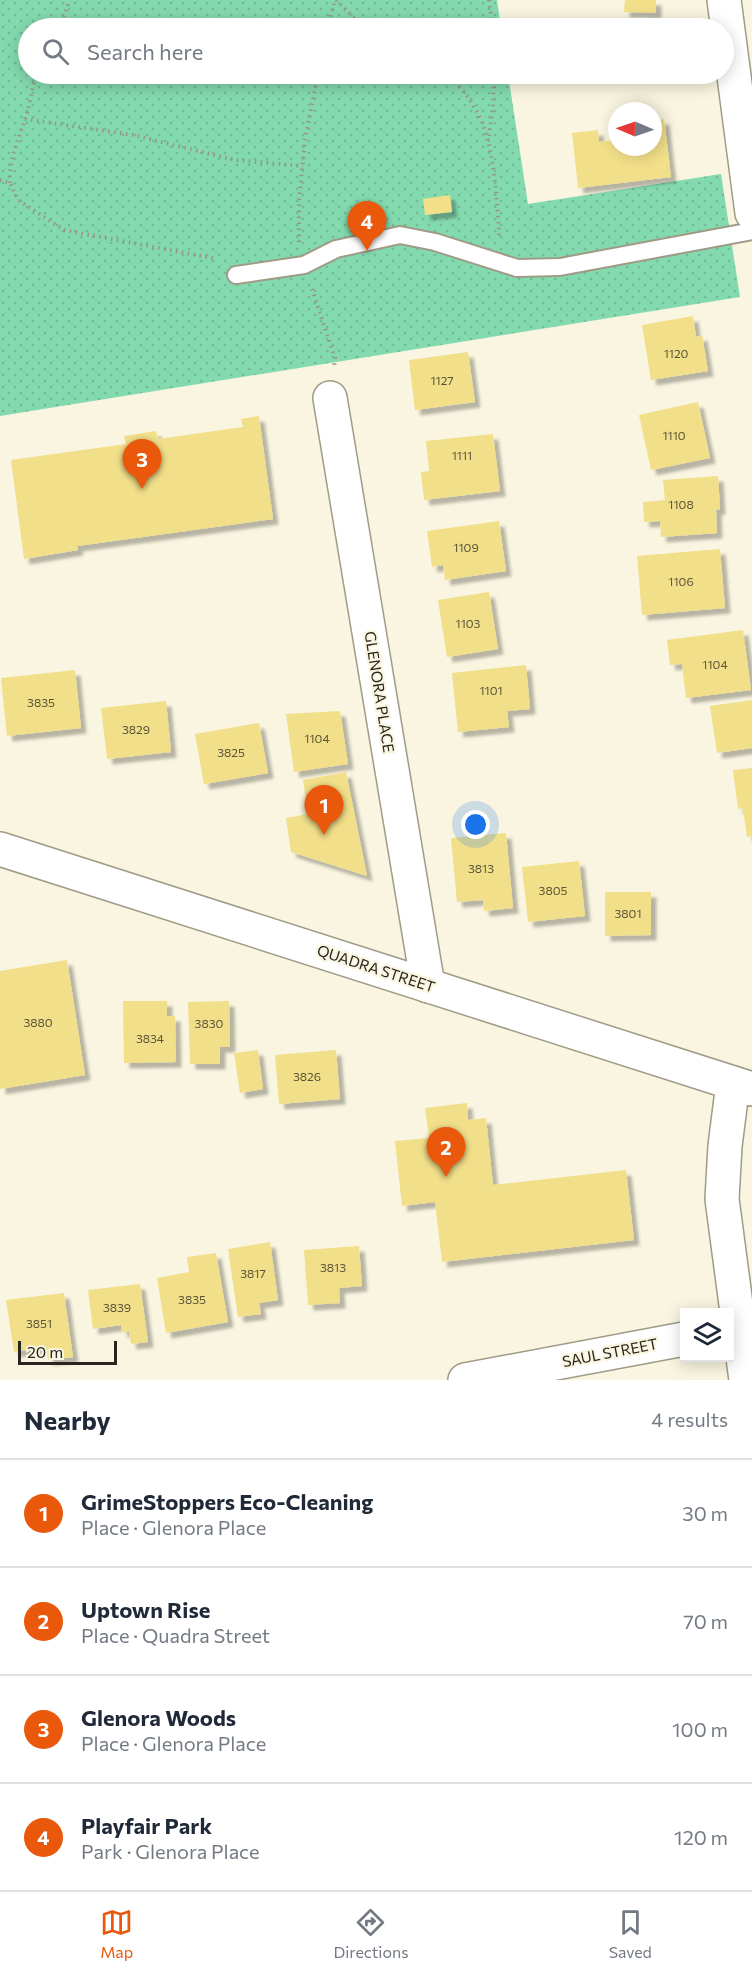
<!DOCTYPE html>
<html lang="en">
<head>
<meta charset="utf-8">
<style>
	body { margin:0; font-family:Commissioner,sans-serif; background:#f2f2f3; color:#1f2937 }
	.controls { position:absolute; right:18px; bottom:18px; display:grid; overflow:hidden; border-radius:0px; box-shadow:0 3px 15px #0003 }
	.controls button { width:54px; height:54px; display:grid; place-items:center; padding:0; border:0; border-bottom:2px solid #e0e1e3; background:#fff; color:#1f2937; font:30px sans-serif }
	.compass { position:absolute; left:608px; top:102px; width:54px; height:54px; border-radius:50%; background:#fff; box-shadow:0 3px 15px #0003; rotate:272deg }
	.scale { position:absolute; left:18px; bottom:15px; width:99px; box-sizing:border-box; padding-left:6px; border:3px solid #27251d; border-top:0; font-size:16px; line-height:21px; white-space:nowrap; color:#27251d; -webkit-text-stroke:4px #f9f5e0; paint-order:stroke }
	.you { position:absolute; left:476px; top:825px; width:21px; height:21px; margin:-15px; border:4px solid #fff; border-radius:50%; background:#1a73e8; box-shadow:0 0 0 9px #1a73e833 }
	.badge { display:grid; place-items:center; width:39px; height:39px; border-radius:50%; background:#ea580c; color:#fff; font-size:20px; font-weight:700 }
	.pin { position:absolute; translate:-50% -50px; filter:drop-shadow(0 2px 3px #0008) }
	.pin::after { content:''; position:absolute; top:32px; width:21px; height:18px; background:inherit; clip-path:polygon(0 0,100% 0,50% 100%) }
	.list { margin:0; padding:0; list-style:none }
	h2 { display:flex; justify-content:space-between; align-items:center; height:78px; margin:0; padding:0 24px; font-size:26px }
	h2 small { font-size:20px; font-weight:400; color:#747a83 }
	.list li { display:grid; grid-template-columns:39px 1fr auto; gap:18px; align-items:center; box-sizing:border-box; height:108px; padding:0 24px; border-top:2px solid #e0e1e3 }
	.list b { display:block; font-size:22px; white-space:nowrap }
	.list p { margin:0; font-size:20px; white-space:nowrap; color:#747a83 }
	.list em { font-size:20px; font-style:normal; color:#747a83 }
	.icon { flex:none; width:33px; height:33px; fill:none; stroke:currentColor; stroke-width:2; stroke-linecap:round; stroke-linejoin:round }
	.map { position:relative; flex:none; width:752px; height:1380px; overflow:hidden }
	.search { position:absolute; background:#fff; box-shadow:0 3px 15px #0003; left:18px; right:18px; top:18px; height:66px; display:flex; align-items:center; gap:15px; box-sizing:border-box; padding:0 21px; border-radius:33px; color:#747a83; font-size:22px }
	.sheet { height:510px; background:#fff }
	nav { display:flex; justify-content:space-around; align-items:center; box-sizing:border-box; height:84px; border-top:2px solid #e0e1e3; background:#fff; font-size:16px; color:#747a83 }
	nav a { display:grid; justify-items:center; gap:3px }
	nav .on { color:#ea580c }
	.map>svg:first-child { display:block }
	.park { fill:url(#park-dots) }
	.building { fill:#f2df89; filter:url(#shadow) }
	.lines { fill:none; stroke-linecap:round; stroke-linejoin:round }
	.service-casing { stroke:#9f9b87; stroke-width:20 }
	.minor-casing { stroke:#9f9b87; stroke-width:36 }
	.secondary-casing { stroke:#9f9b87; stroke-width:36 }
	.path { stroke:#989586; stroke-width:4; stroke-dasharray:1.5 4.5; stroke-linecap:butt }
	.service { stroke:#fff; stroke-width:16 }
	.minor { stroke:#fff; stroke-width:33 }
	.secondary { stroke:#fff; stroke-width:33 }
	.labels { text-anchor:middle; stroke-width:4.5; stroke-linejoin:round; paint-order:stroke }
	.number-label { font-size:12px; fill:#5a5438 }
	.street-label { font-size:15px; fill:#27251d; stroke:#f9f5e0 }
</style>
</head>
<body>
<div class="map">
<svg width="752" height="1380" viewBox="0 0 752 1380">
	<defs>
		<pattern id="park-dots" width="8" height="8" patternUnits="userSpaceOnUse" patternTransform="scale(1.5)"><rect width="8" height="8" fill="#84daaf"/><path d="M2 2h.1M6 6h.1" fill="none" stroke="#72bb96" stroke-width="1.8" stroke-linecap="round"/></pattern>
		<filter id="shadow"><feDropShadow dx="5.5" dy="5.5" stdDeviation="1.5" flood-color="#0004"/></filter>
	</defs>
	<rect width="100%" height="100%" fill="#f9f5e0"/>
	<polygon class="park" points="0,0 497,0 501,28 28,28 28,74 508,74 528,204 721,174 740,297 0,416"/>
	<g class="building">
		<polygon points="625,0 656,0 656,13 624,12"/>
		<polygon points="664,119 671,177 578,188 572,133 598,130 599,142 615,140 614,125 617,125 617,147 653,147 653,121"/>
		<polygon points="450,195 452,212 425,215 423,199"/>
		<polygon points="693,316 696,337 702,335 708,371 651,380 642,325"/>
		<polygon points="468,352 475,402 415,410 409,360"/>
		<polygon points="698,402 710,458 651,470 639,415"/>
		<polygon points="259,416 273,519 77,546 78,550 24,559 11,460 126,444 124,436 156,431 158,439 243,427 241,419"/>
		<polygon points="493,434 500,491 424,500 421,472 429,471 426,441"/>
		<polygon points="718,476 720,509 716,510 717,533 661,537 660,521 644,522 643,502 665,500 663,480"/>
		<polygon points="499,521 506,571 445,580 443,565 432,567 427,531"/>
		<polygon points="720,549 725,608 642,615 637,556"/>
		<polygon points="489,592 498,649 447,657 438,600"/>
		<polygon points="743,630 751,690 686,698 682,664 670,665 667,640"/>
		<polygon points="526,665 530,709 507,711 509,727 458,732 452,673"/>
		<polygon points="75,670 81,728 7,736 1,678"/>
		<polygon points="752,700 752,748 717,753 710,706"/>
		<polygon points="166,701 171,752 107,759 101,708"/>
		<polygon points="340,711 348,764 294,772 286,714"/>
		<polygon points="259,723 268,773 204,784 195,734"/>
		<polygon points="752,768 752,836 747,837 743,808 738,809 733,770"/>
		<polygon points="346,772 367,876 291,852 286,818 308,814 303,780"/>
		<polygon points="506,833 513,908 484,911 483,900 457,902 451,838"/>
		<polygon points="579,861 585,916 528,922 522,867"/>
		<polygon points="605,892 651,892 651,935 605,936"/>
		<polygon points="67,960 85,1075 0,1089 0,971"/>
		<polygon points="123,1001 167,1001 167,1016 175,1016 176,1062 124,1063"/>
		<polygon points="229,1001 230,1047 220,1047 220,1064 190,1064 188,1002"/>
		<polygon points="258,1050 263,1089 240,1093 234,1053"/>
		<polygon points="336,1050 340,1099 279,1104 275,1055"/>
		<polygon points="467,1103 468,1120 486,1118 493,1185 626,1170 634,1240 442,1262 435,1202 402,1206 395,1141 429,1138 425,1108"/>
		<polygon points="270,1242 278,1300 259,1303 261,1314 238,1317 228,1249"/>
		<polygon points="359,1246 362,1286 339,1288 340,1303 308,1305 304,1250"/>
		<polygon points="216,1253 228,1322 166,1333 157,1278 189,1272 187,1257"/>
		<polygon points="140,1284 148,1342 131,1344 129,1331 122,1332 121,1325 93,1329 88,1290"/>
		<polygon points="64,1293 73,1357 48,1360 46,1347 14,1352 6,1300"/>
	</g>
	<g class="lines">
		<defs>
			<polyline id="service" points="236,275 304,265 336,249 400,235 435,242 517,268 560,267 752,231"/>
			<g id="minor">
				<polyline points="724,0 752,213"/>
				<polyline points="330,398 428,986"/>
				<polyline points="733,1083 725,1146 722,1199 746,1380"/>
				<polyline points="465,1380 684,1339"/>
			</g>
			<polyline id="secondary" points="0,849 752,1089"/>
		</defs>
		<use href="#service" class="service-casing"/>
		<use href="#minor" class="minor-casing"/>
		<use href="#secondary" class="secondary-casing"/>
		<g class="path">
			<polyline points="336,0 364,28"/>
			<polyline points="489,0 493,28"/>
			<polyline points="59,28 70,0"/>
			<polyline points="327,28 335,0"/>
			<path d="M446,74c38,32 45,69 50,117 1,16 3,31 3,47"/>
			<polyline points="25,119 133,135 235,160 303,166"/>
			<polyline points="489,136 493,106 494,74"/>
			<polyline points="0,180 10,183 18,200 64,230 217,259"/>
			<path d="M10,183c-1,-24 8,-41 15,-64 5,-14 7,-30 11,-45"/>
			<polyline points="299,242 299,201 305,140 318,74"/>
			<polyline points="312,289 335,358 334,368"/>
		</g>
		<use href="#service" class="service"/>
		<use href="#minor" class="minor"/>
		<use href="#secondary" class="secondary"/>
	</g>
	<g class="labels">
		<g class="number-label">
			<text x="676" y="358">1120</text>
			<text x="442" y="385">1127</text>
			<text x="674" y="440">1110</text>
			<text x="462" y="460">1111</text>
			<text x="681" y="509">1108</text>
			<text x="466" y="552">1109</text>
			<text x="681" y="586">1106</text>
			<text x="468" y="628">1103</text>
			<text x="715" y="669">1104</text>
			<text x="491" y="695">1101</text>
			<text x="41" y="707">3835</text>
			<text x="136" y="734">3829</text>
			<text x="317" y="743">1104</text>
			<text x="231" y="757">3825</text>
			<text x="481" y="873">3813</text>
			<text x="553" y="895">3805</text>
			<text x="628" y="918">3801</text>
			<text x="38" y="1027">3880</text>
			<text x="209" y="1028">3830</text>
			<text x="150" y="1043">3834</text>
			<text x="307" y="1081">3826</text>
			<text x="333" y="1272">3813</text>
			<text x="253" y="1278">3817</text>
			<text x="192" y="1304">3835</text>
			<text x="117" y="1312">3839</text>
			<text x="39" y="1328">3851</text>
		</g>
		<g class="street-label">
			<text transform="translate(379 692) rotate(81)" y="5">GLENORA PLACE</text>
			<text transform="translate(376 969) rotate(18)" y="5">QUADRA STREET</text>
			<text transform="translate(610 1353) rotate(-11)" y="5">SAUL STREET</text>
		</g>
	</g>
</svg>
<div class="controls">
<button><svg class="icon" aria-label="layers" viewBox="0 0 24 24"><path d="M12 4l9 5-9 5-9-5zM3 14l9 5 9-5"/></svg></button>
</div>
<svg class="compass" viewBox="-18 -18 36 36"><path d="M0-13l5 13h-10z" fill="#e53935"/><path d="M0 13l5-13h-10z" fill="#747a83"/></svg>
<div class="scale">20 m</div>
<div class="you"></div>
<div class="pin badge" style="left:324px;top:835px">1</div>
<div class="pin badge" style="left:446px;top:1177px">2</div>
<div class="pin badge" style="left:142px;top:489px">3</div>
<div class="pin badge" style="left:367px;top:251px">4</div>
<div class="search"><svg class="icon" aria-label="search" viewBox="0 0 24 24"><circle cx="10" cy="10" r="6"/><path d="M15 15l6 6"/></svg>Search here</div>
</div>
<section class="sheet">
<h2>Nearby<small>4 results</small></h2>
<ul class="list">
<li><span class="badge">1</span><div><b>GrimeStoppers Eco-Cleaning</b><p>Place · Glenora Place</p></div><em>30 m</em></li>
<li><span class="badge">2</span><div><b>Uptown Rise</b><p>Place · Quadra Street</p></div><em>70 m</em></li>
<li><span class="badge">3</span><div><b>Glenora Woods</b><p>Place · Glenora Place</p></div><em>100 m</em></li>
<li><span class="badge">4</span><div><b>Playfair Park</b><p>Park · Glenora Place</p></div><em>120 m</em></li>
</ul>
</section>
<nav>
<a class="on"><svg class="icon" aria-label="map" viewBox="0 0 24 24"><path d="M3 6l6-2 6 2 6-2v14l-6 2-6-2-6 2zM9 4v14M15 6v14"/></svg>Map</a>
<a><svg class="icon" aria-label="directions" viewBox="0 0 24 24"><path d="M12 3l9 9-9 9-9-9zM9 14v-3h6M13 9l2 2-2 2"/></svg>Directions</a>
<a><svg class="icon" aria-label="saved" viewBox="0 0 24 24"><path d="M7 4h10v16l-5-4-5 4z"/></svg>Saved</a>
</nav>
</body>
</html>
